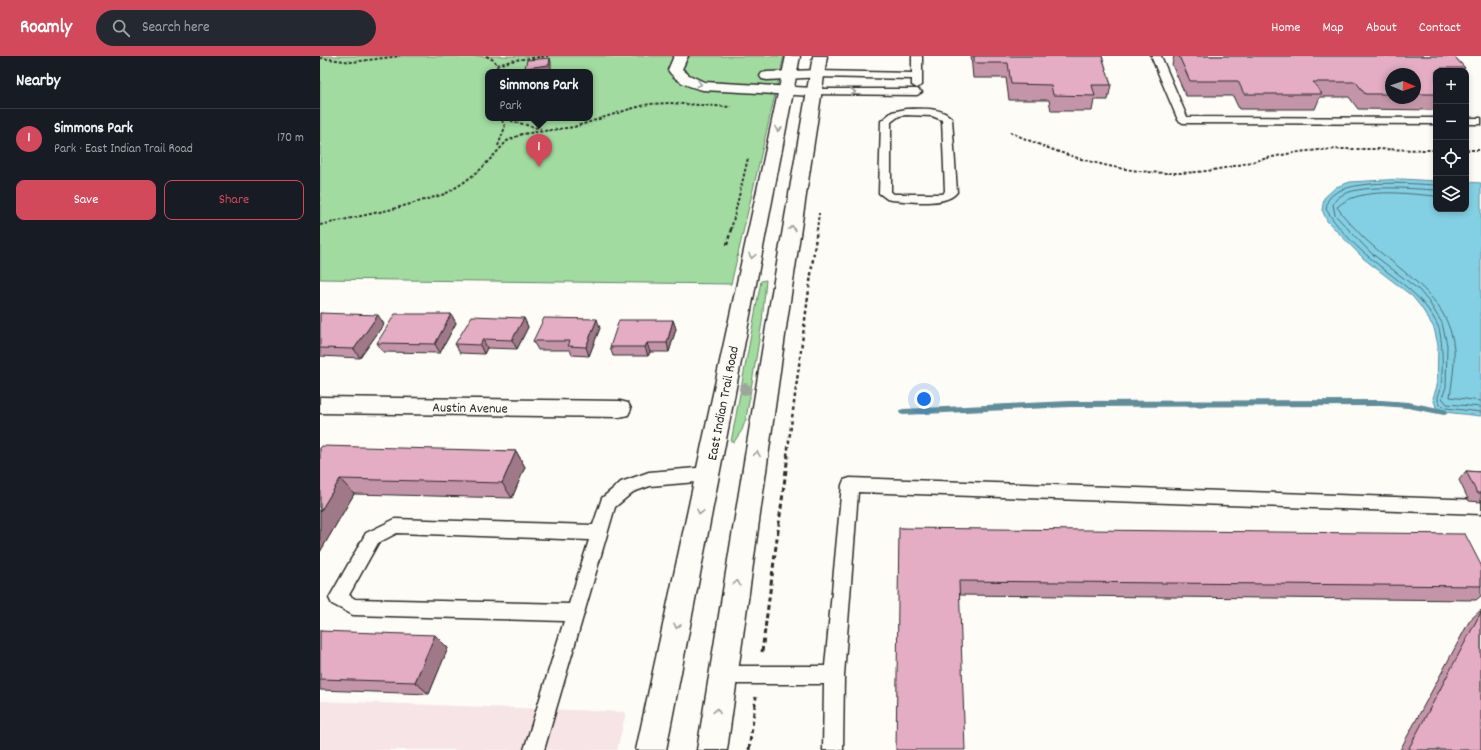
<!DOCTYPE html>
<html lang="en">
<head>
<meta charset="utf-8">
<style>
	body { margin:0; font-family:Dekko,sans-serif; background:#242831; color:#f1f3f6 }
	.controls { position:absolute; right:12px; top:12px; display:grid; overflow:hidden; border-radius:8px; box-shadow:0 2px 6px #0003 }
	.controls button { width:36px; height:36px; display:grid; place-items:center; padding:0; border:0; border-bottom:1px solid #363941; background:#171b24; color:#f1f3f6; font:20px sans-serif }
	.compass { position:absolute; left:1065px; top:12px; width:36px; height:36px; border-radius:50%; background:#171b24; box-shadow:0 2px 6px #0003; rotate:92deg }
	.you { position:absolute; left:604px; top:343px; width:14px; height:14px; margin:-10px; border:3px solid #fff; border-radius:50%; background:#1a73e8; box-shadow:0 0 0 6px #1a73e833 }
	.badge { display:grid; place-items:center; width:26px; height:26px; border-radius:50%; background:#d1495b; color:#fff; font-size:13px; font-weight:700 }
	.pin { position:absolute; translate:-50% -33px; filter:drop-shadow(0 1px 2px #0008) }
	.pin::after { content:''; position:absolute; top:21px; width:14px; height:12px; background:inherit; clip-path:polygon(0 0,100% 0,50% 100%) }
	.popup { position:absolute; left:165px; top:13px; width:108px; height:52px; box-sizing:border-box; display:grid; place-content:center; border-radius:8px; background:#171b24; filter:drop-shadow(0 1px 3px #0005); font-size:13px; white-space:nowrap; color:#9ea1a6 }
	.popup b { font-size:15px; color:#f1f3f6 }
	.popup::after { content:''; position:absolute; left:50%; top:100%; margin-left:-8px; border:8px solid transparent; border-top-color:#171b24 }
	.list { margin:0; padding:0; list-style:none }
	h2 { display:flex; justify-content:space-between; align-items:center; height:52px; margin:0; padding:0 16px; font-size:17px }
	h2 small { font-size:13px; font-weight:400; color:#9ea1a6 }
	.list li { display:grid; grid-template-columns:26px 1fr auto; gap:12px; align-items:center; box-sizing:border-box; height:60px; padding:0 16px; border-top:1px solid #363941 }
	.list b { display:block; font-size:15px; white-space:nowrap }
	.list p { margin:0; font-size:13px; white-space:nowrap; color:#9ea1a6 }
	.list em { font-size:13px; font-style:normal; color:#9ea1a6 }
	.actions { display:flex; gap:8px; padding:12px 16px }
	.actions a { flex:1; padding:9px 0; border:1px solid #d1495b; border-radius:8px; text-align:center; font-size:14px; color:#d1495b }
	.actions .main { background:#d1495b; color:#fff }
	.icon { flex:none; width:22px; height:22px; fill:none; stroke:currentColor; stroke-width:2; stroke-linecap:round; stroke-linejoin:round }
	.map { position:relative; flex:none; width:1161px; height:694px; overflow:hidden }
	header { display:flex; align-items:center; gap:24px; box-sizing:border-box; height:56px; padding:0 20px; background:#d1495b; color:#fff }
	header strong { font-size:19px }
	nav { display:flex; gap:22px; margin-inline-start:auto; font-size:14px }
	.search { width:280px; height:36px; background:#242831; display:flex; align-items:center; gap:10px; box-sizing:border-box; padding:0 14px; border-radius:22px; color:#9ea1a6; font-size:15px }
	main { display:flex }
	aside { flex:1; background:#171b24 }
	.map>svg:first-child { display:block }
	.built { fill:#f6e4e7 }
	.green { fill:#a1dba0; stroke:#668366; fill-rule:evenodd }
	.water { fill:#83cfe3; stroke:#608d99 }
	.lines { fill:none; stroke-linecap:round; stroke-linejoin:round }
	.shore { stroke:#4e6d75; stroke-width:1 }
	.stream { fill:#608d99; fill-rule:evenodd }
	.service-casing { stroke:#2b2b2b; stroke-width:3 }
	.minor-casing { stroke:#2b2b2b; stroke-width:3 }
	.secondary-casing { stroke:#2b2b2b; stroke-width:3 }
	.path-far2 { stroke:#2b2b2b; stroke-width:2; stroke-dasharray:3 2; stroke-linecap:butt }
	.path-far1 { stroke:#2b2b2b; stroke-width:2.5; stroke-dasharray:3.5 3; stroke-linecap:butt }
	.path { stroke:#2b2b2b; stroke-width:3; stroke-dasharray:5 3.5; stroke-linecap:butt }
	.service { fill:#fdfcf7; fill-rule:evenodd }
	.minor { fill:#fdfcf7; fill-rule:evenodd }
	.secondary { fill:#fdfcf7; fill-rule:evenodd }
	.tree { fill:#9da69a }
	.wall { fill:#c495a8; stroke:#2b2b2b; fill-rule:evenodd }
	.shaded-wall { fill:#a07988; stroke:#2b2b2b }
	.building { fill:#e4adc3; stroke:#2b2b2b }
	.oneway { stroke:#9e9e9b }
	.labels { text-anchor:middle; stroke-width:3; stroke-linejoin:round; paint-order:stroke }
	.street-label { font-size:14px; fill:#2b2b2b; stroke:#fdfcf7 }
</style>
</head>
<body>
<header>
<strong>Roamly</strong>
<div class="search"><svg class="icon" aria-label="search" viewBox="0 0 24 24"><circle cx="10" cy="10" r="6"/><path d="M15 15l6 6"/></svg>Search here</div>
<nav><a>Home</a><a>Map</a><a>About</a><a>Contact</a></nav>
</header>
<main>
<aside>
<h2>Nearby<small></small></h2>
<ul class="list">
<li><span class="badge">1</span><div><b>Simmons Park</b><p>Park · East Indian Trail Road</p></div><em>170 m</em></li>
</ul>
<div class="actions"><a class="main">Save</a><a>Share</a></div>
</aside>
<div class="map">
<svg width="1161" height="694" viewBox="0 0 1161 694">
	<rect width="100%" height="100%" fill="#fdfcf7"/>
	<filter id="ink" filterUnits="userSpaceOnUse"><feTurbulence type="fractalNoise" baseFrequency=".025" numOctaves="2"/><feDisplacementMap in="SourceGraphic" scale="8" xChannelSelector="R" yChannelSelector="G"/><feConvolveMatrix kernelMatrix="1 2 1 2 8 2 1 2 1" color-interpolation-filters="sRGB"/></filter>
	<g filter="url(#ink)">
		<polygon class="built" points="0,645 306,656 297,694 0,694"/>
		<g class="green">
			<path d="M0,0h464l-53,228 -411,-5zM168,16h102v46h-102z"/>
			<polygon points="446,224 442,266 426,363 422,374 414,386 411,386 441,225"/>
		</g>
		<polygon class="water" points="1082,123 1116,125 1116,153 1146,153 1146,126 1161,127 1161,360 1124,356 1116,351 1113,342 1117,330 1118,289 1114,272 1101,251 1092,240 1044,203 1007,165 1002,154 1004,142 1016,131 1030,126"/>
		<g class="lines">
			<g class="shore">
				<path d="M1116,129c-24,-1 -94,-8 -108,15 -1,2 -1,6 -2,9 9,16 28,36 43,48 24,21 55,38 69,69 5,12 5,46 3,61 -1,7 -5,9 -2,17l7,4 35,4"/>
				<path d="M1116,134c-22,-1 -80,-7 -97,7 -2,1 -4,4 -6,7l2,11 35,37 49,38 10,12 13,21 5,22 -1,42 -4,11 5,6 34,3"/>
				<path d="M1116,140c-29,-2 -76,-10 -99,11 7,11 17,20 26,30 35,34 86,57 91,112 1,16 -2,32 -4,48l31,4"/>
			</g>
			<polygon class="stream" points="1061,344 1088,346 1124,353 1127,354 1128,356 1127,358 1124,359 1088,352 1061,350 750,351 583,359 580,358 579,356 580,354 583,353 750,345"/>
			<defs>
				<g id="service">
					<polygon points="592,0 602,0 602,29 597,32 592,29 592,23 497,21 492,18 497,15 592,17"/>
					<polygon points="831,0 841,0 867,61 1116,62 1116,68 863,67 858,64"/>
					<polygon points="494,33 597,33 602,36 597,39 490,38 489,36 490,34"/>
					<path d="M586,53c14,0 36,-3 46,10l5,73c-11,15 -49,9 -66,8l-4,-1 -8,-6 2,-72 11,-9zM586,59l26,1 10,4 3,71 -2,3h-49l-3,-2v-70l8,-6z"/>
					<rect x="1146" y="62" width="15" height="6"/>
					<path d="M388,411l6,2 2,5 -2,5 -6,2 -58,5 -17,6 -18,15 -71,243h-20l40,-129 -211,-6 -21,-11 -3,-6 37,-65 29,-14 198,6 9,-27 19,-16 28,-10zM77,477l192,7 -20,64 -214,-5 -6,-4 29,-52z"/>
					<polygon points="530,422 1161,444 1161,458 538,436 524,619 523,694 503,694 504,628 403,628 396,626 393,619 396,612 403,610 505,610 522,429 524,424"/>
				</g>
				<g id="minor">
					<path d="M354,0h14l-6,13 7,6 15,7 110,6 5,1 2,3 -2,3 -5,1 -111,-6c-14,-3 -27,-8 -35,-20z"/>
					<polygon points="497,14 502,15 504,18 502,21 447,24 442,23 440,20 442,17 447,16"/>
					<polygon points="0,341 300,345 308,347 311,353 308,359 300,361 0,357"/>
				</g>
				<g id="secondary">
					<polygon points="466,0 480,0 346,694 316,694"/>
					<polygon points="493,0 507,0 467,265 407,694 377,694 447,265"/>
				</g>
			</defs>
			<use href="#service" class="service-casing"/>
			<use href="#minor" class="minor-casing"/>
			<use href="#secondary" class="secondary-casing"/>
			<g class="path-far2">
				<path d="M166,0c9,4 11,6 12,16"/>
				<polyline points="0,2 32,6 80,0"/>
				<polyline points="177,9 195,4 228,0"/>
				<polyline points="181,62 221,73"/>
				<path d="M690,76c63,29 133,49 203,38 32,-5 63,-16 95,-19 43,-4 86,-1 128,-1"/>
				<polyline points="178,90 185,71 181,62"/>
				<polyline points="1146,94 1161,94"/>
				<polyline points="0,169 73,153 125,138 143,127 161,113 187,85 202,78 254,71 310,53 329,48 349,47 411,51"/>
				<polyline points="411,174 428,102"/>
				<polyline points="497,174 499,157"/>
			</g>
			<g class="path-far1">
				<polyline points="407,189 411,173"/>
				<polyline points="467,400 497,173"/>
			</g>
			<g class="path">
				<polyline points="442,596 468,399"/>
				<polyline points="429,694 436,641"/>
			</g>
			<use href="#service" class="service"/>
			<use href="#minor" class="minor"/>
			<use href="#secondary" class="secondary"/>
		</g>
		<circle class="tree" cx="425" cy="333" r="6"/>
		<g class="wall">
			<polygon points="651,0 782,0 791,29 788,44 774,44 772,55 731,55 729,44 689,44 686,22 653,22"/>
			<path d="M854,0h280l11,12 -2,3h-27v39l-78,-1 -9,-12h-29l-5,12h-76l-6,-13h-47l-14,-31zM1071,18h24v24h-24z"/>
			<polygon points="0,257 64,268 40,302 0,300"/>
			<polygon points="131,258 136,267 120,297 63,296 57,287"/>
			<polygon points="204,262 208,271 197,293 167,292 164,298 140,297 135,288"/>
			<polygon points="353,264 356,273 349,296 330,296 328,300 293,300 290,291"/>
			<polygon points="280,272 269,300 252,299 250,294 218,294 213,285"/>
			<polygon points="0,392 196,395 205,411 192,442 34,438 0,496"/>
			<polygon points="1146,415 1161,416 1161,446 1149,445 1139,424"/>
			<polygon points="579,472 1161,509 1161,540 1156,544 639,539"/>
			<polygon points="1161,554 1161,694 1080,694 1150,564"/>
			<polygon points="0,575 128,592 109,638 0,634"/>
		</g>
		<g class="shaded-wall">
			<polygon points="230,2 231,6 231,14 206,16 205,12"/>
			<polygon points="131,258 136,267 120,297 115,288"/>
			<polygon points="58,259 64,268 40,302 34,293"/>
			<polygon points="204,262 208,271 197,293 192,284"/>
			<polygon points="277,263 280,272 269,300 266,291"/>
			<polygon points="353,264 356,273 349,296 347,287"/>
			<polygon points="163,283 167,292 164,298 160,289"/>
			<polygon points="327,287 330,296 328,300 325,291"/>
			<polygon points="196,395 205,411 192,442 182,427"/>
			<polygon points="20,423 34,438 0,496 0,456"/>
			<polygon points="115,579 128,592 109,638 95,626"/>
		</g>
		<g class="building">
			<polygon points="654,0 782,0 791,29 772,29 775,40 733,39 731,29 691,28 688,7 654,7"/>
			<polygon points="859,0 1134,0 1145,12 1121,12 1124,15 1116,15 1116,38 1095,38 1095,18 1071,18 1071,38 1045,38 1036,26 993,26 1002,38 924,38 918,25 870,25"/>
			<polygon points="230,2 229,9 205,12 207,4"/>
			<polygon points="0,257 58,259 34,293 0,292"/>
			<polygon points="75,258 131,258 115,288 57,287"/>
			<polygon points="152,260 204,262 192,284 163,283 160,289 135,288"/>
			<polygon points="224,262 277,263 266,291 248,290 250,285 213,285"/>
			<polygon points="299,264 353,264 347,287 327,287 325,291 290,291"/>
			<polygon points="2,390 196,395 182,427 20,423 0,456 0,392"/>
			<polygon points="1146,415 1161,416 1161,437 1157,437"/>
			<polygon points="579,472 1145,478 1161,509 1161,530 639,525 645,694 576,694"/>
			<polygon points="1161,556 1161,694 1092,694 1089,692"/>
			<polygon points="0,575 115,579 95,626 0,623"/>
		</g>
		<defs><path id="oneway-chevron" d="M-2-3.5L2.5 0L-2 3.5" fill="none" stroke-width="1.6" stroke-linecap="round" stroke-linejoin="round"/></defs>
		<g class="oneway">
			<use href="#oneway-chevron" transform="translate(379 28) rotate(14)"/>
			<use href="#oneway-chevron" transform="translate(533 36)"/>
			<use href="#oneway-chevron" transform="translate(458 73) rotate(102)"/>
			<use href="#oneway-chevron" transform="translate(472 172) rotate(-81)"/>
			<use href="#oneway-chevron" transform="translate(432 200) rotate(101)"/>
			<use href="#oneway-chevron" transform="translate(437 398) rotate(-81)"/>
			<use href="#oneway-chevron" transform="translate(380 456) rotate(102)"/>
			<use href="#oneway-chevron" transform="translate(417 527) rotate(-81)"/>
			<use href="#oneway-chevron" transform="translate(357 570) rotate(102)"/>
			<use href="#oneway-chevron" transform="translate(397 655) rotate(-81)"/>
		</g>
	</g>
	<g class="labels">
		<g class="street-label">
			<text transform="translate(402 347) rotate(-79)" y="5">East Indian Trail Road</text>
			<text transform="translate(150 351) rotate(1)" y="5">Austin Avenue</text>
		</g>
	</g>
</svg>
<div class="controls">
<button>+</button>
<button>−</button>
<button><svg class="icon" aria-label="locate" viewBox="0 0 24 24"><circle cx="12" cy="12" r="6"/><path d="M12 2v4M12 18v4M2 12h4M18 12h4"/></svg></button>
<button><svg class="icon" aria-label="layers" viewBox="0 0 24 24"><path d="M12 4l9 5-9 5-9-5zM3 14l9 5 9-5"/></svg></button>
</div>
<svg class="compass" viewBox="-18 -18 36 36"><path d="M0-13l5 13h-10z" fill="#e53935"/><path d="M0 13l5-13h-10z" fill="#9ea1a6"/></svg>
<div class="you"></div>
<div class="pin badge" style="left:219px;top:111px">1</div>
<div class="popup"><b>Simmons Park</b>Park</div>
</div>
</main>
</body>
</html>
